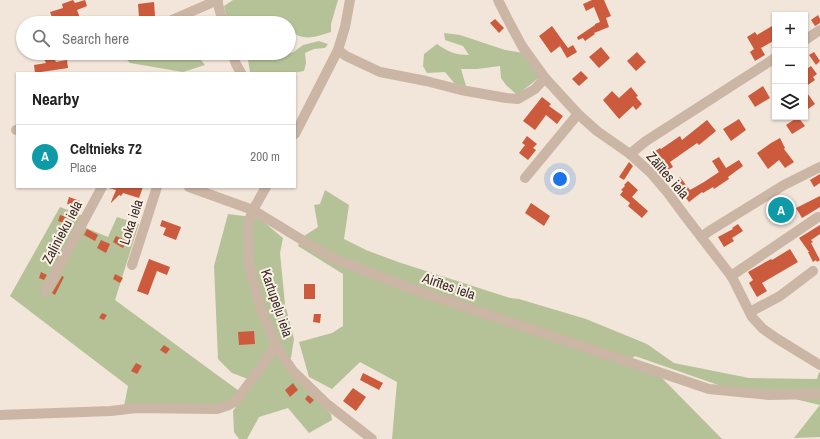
<!DOCTYPE html>
<html lang="en">
<head>
<meta charset="utf-8">
<style>
	body { margin:0; font-family:"Archivo Narrow",sans-serif; background:#f2f2f2; color:#222 }
	.controls { position:absolute; right:12px; top:12px; display:grid; overflow:hidden; border-radius:0px; box-shadow:0 1px 3px #0004 }
	.controls button { width:36px; height:36px; display:grid; place-items:center; padding:0; border:0; border-bottom:1px solid #e0e0e0; background:#fff; color:#222; font:20px sans-serif }
	.you { position:absolute; left:560px; top:179px; width:14px; height:14px; margin:-10px; border:3px solid #fff; border-radius:50%; background:#1a73e8; box-shadow:0 0 0 6px #1a73e833 }
	.badge { display:grid; place-items:center; width:26px; height:26px; border-radius:50%; background:#1a5759; color:#fff; font-size:13px; font-weight:700 }
	.pin { position:absolute; translate:-50% -50%; border:2px solid #fff; box-shadow:0 1px 4px #0006 }
	.list { margin:0; padding:0; list-style:none }
	h2 { display:flex; justify-content:space-between; align-items:center; height:52px; margin:0; padding:0 16px; font-size:17px }
	h2 small { font-size:13px; font-weight:400; color:#767676 }
	.list li { display:grid; grid-template-columns:26px 1fr auto; gap:12px; align-items:center; box-sizing:border-box; height:64px; padding:0 16px; border-top:1px solid #e0e0e0 }
	.list b { display:block; font-size:15px; white-space:nowrap }
	.list p { margin:0; font-size:13px; white-space:nowrap; color:#767676 }
	.list em { font-size:13px; font-style:normal; color:#767676 }
	.icon { flex:none; width:22px; height:22px; fill:none; stroke:currentColor; stroke-width:2; stroke-linecap:round; stroke-linejoin:round }
	.map { position:relative; flex:none; width:820px; height:439px; overflow:hidden }
	.search { position:absolute; background:#fff; box-shadow:0 1px 3px #0004; left:16px; top:16px; width:280px; height:44px; display:flex; align-items:center; gap:10px; box-sizing:border-box; padding:0 14px; border-radius:22px; color:#767676; font-size:15px }
	.panel { position:absolute; background:#fff; box-shadow:0 1px 3px #0004; left:16px; top:72px; width:280px; height:116px; border-radius:0px }
	.map>svg:first-child { display:block }
	.green { fill:#b5c298 }
	.building { fill:#cc5b3d }
	.lines { fill:none; stroke-linecap:round; stroke-linejoin:round }
	.minor { stroke:#cbb5a4; stroke-width:10 }
	.labels { text-anchor:middle; stroke-width:4; stroke-linejoin:round; paint-order:stroke }
	.street-label { font-size:14px; fill:#362b26; stroke:#faf0e5 }
</style>
</head>
<body>
<div class="map">
<svg width="820" height="439" viewBox="0 0 820 439">
	<rect width="100%" height="100%" fill="#f2e5d9"/>
	<g class="green">
		<path d="M233,0h105l-7,24v8c-17,5 -27,10 -42,-2v-7h-61l-4,-17z"/>
		<path d="M444,33l16,2 45,15 19,3 16,24 -23,18 -11,-10 -5,-7 -1,-12 -23,3h-16l5,17 -11,-2 -10,-12 -18,1 -4,-7 1,-12 13,-10c11,8 19,11 32,11l-6,-9 -18,-6z"/>
		<polygon points="319,41 328,44 325,48 314,49 305,53 306,63 304,71 293,73 250,72 248,60 261,56 270,57 280,53 292,53 303,45"/>
		<polygon points="142,53 182,53 182,54 197,55 205,65 183,72 130,63 126,59 138,57"/>
		<polygon points="325,190 349,205 344,239 366,250 398,262 510,298 519,299 586,319 647,344 674,363 749,378 817,379 819,372 820,373 820,437 794,438 820,405 799,400 770,392 724,387 635,356 629,361 662,378 722,439 392,439 397,382 360,362 332,389 309,377 299,342 332,333 343,326 343,274 298,246 301,238 318,227 314,205 320,204"/>
		<polygon points="60,207 83,216 86,228 108,237 117,217 139,224 115,300 239,391 226,404 124,406 128,386 10,296"/>
		<polygon points="228,214 259,218 283,238 280,253 285,304 294,339 291,358 280,357 292,375 331,414 332,420 309,433 288,408 259,417 247,439 239,439 234,432 233,411 272,357 248,379 232,373 218,359 214,266"/>
	</g>
	<g class="building">
		<polygon points="73,0 75,3 85,0 87,6 77,10 82,23 54,23 50,12 63,8 62,4"/>
		<polygon points="592,0 604,0 611,16 606,18 609,27 594,33 595,34 585,41 583,38 578,40 577,37 595,25 595,24 600,22 594,7 586,11 583,4"/>
		<polygon points="154,2 155,16 139,18 138,4"/>
		<polygon points="818,15 820,19 820,23 815,26 811,20"/>
		<polygon points="495,19 504,28 499,33 490,23"/>
		<polygon points="552,26 568,48 573,45 577,52 567,58 560,46 551,53 539,36"/>
		<polygon points="772,26 775,31 775,40 761,48 765,55 755,61 750,52 754,49 747,37 755,32 757,35"/>
		<polygon points="601,47 610,58 599,68 589,57"/>
		<polygon points="637,52 646,62 636,71 627,61"/>
		<polygon points="814,52 820,61 816,65 809,55"/>
		<polygon points="41,53 51,53 56,62 67,60 68,68 41,72 41,73 35,73 34,65 46,63"/>
		<polygon points="811,66 817,74 813,77 815,80 805,87 805,70"/>
		<polygon points="581,71 588,78 579,86 572,79"/>
		<polygon points="763,86 770,98 755,107 748,96"/>
		<polygon points="631,87 638,96 636,97 642,104 636,110 633,106 619,119 603,100 612,91 619,98"/>
		<polygon points="805,90 815,104 808,109 805,105"/>
		<polygon points="542,97 551,104 549,106 563,116 557,124 546,115 535,130 523,121"/>
		<polygon points="798,117 805,126 792,134 786,125"/>
		<polygon points="739,119 746,130 731,141 723,129"/>
		<polygon points="707,120 716,131 699,145 697,143 670,162 673,167 664,172 658,163 656,165 649,155 660,148 661,149 680,136 682,140"/>
		<polygon points="527,136 537,144 533,148 536,150 528,160 519,153 525,145 522,143"/>
		<polygon points="780,138 785,148 784,149 794,162 785,168 779,160 768,169 757,153 771,143"/>
		<polygon points="719,157 726,168 739,160 743,166 728,177 729,179 714,189 713,187 703,193 702,192 689,202 680,190 678,192 672,184 680,177 690,190 704,182 719,172 712,161"/>
		<polygon points="629,162 633,166 624,180 619,177"/>
		<polygon points="820,174 820,183 814,187 810,180"/>
		<polygon points="628,181 638,190 632,197 648,211 642,218 628,206 630,203 620,195 623,191 621,190 625,186 624,185"/>
		<polygon points="109,187 143,187 139,198 123,193 121,196 119,195 111,203 111,202 116,190 109,188"/>
		<polygon points="820,196 820,207 802,218 796,208"/>
		<polygon points="69,197 80,201 78,208 67,204"/>
		<polygon points="781,199 790,214 781,220 771,205"/>
		<polygon points="531,203 550,216 544,226 525,213"/>
		<polygon points="60,215 66,217 64,223 58,221"/>
		<polygon points="162,220 181,227 176,240 163,235 166,228 160,226"/>
		<polygon points="738,224 743,231 732,238 734,241 724,247 718,237 733,229 732,228"/>
		<polygon points="820,225 820,234 811,240 813,242 811,243 820,260 817,262 816,260 813,262 808,252 809,252 799,238"/>
		<polygon points="87,229 98,235 95,241 84,235"/>
		<polygon points="116,236 127,241 123,248 113,242"/>
		<polygon points="101,240 110,244 106,253 97,248"/>
		<polygon points="790,249 798,262 762,283 767,291 757,297 749,283 753,280 748,272 771,259 772,260"/>
		<polygon points="149,259 170,267 167,275 157,271 148,295 137,291"/>
		<polygon points="41,272 47,275 44,280 39,278"/>
		<polygon points="115,274 123,278 120,283 113,279"/>
		<polygon points="62,276 64,277 55,295 52,293"/>
		<rect x="304" y="284" width="11" height="15"/>
		<polygon points="102,313 107,315 104,320 99,318"/>
		<polygon points="314,314 321,314 320,323 313,322"/>
		<polygon points="254,331 255,344 239,345 238,332"/>
		<polygon points="164,345 170,349 166,354 160,350"/>
		<polygon points="136,363 142,366 137,374 131,371"/>
		<polygon points="363,373 383,383 379,390 360,380"/>
		<polygon points="293,383 298,390 290,397 285,390"/>
		<polygon points="353,388 366,397 356,411 343,401"/>
		<polygon points="308,395 314,400 310,404 305,399"/>
	</g>
	<g class="lines">
		<g class="minor">
			<polyline points="217,0 223,23"/>
			<polyline points="498,0 507,18 522,46 545,78 578,114 597,131 630,154 651,173 668,193 685,216 732,277 752,317 762,328 776,338 820,365"/>
			<polyline points="165,23 218,0"/>
			<polyline points="805,40 820,30"/>
			<polyline points="338,50 346,56 380,72 426,81 461,90 506,98 518,99 535,89 545,78"/>
			<polyline points="232,53 236,64 241,73"/>
			<polyline points="16,130 17,130"/>
			<polyline points="295,134 338,50 345,27 350,0"/>
			<polyline points="630,154 646,141 775,58"/>
			<polyline points="525,178 578,114"/>
			<polyline points="189,187 253,210 330,257 415,290 709,389 769,395 820,394"/>
			<polyline points="266,187 253,210 248,223 249,264 261,309 278,349 293,371 327,404 372,439"/>
			<polyline points="701,237 711,230 784,185 820,167"/>
			<polyline points="132,265 157,187"/>
			<polyline points="731,276 818,217"/>
			<polyline points="46,291 102,187"/>
			<polyline points="750,312 780,296 813,271"/>
			<polyline points="0,415 111,411 136,408 217,409 229,405 236,401 264,363 276,345"/>
		</g>
	</g>
	<g class="labels">
		<g class="street-label">
			<text transform="translate(668 175) rotate(49)" y="5">Zālītes iela</text>
			<text transform="translate(131 222) rotate(-72)" y="5">Loka iela</text>
			<text transform="translate(62 232) rotate(-62)" y="5">Zaļinieku iela</text>
			<text transform="translate(449 286) rotate(19)" y="5">Airītes iela</text>
			<text transform="translate(277 303) rotate(71)" y="5">Kartupeļu iela</text>
		</g>
	</g>
</svg>
<div class="controls">
<button>+</button>
<button>−</button>
<button><svg class="icon" aria-label="layers" viewBox="0 0 24 24"><path d="M12 4l9 5-9 5-9-5zM3 14l9 5 9-5"/></svg></button>
</div>
<div class="you"></div>
<div class="pin badge" style="left:781px;top:210px;background:#0f9aa8">A</div>
<div class="search"><svg class="icon" aria-label="search" viewBox="0 0 24 24"><circle cx="10" cy="10" r="6"/><path d="M15 15l6 6"/></svg>Search here</div>
<section class="panel">
<h2>Nearby<small></small></h2>
<ul class="list">
<li><span class="badge" style="background:#0f9aa8">A</span><div><b>Celtnieks 72</b><p>Place</p></div><em>200 m</em></li>
</ul>
</section>
</div>
</body>
</html>
